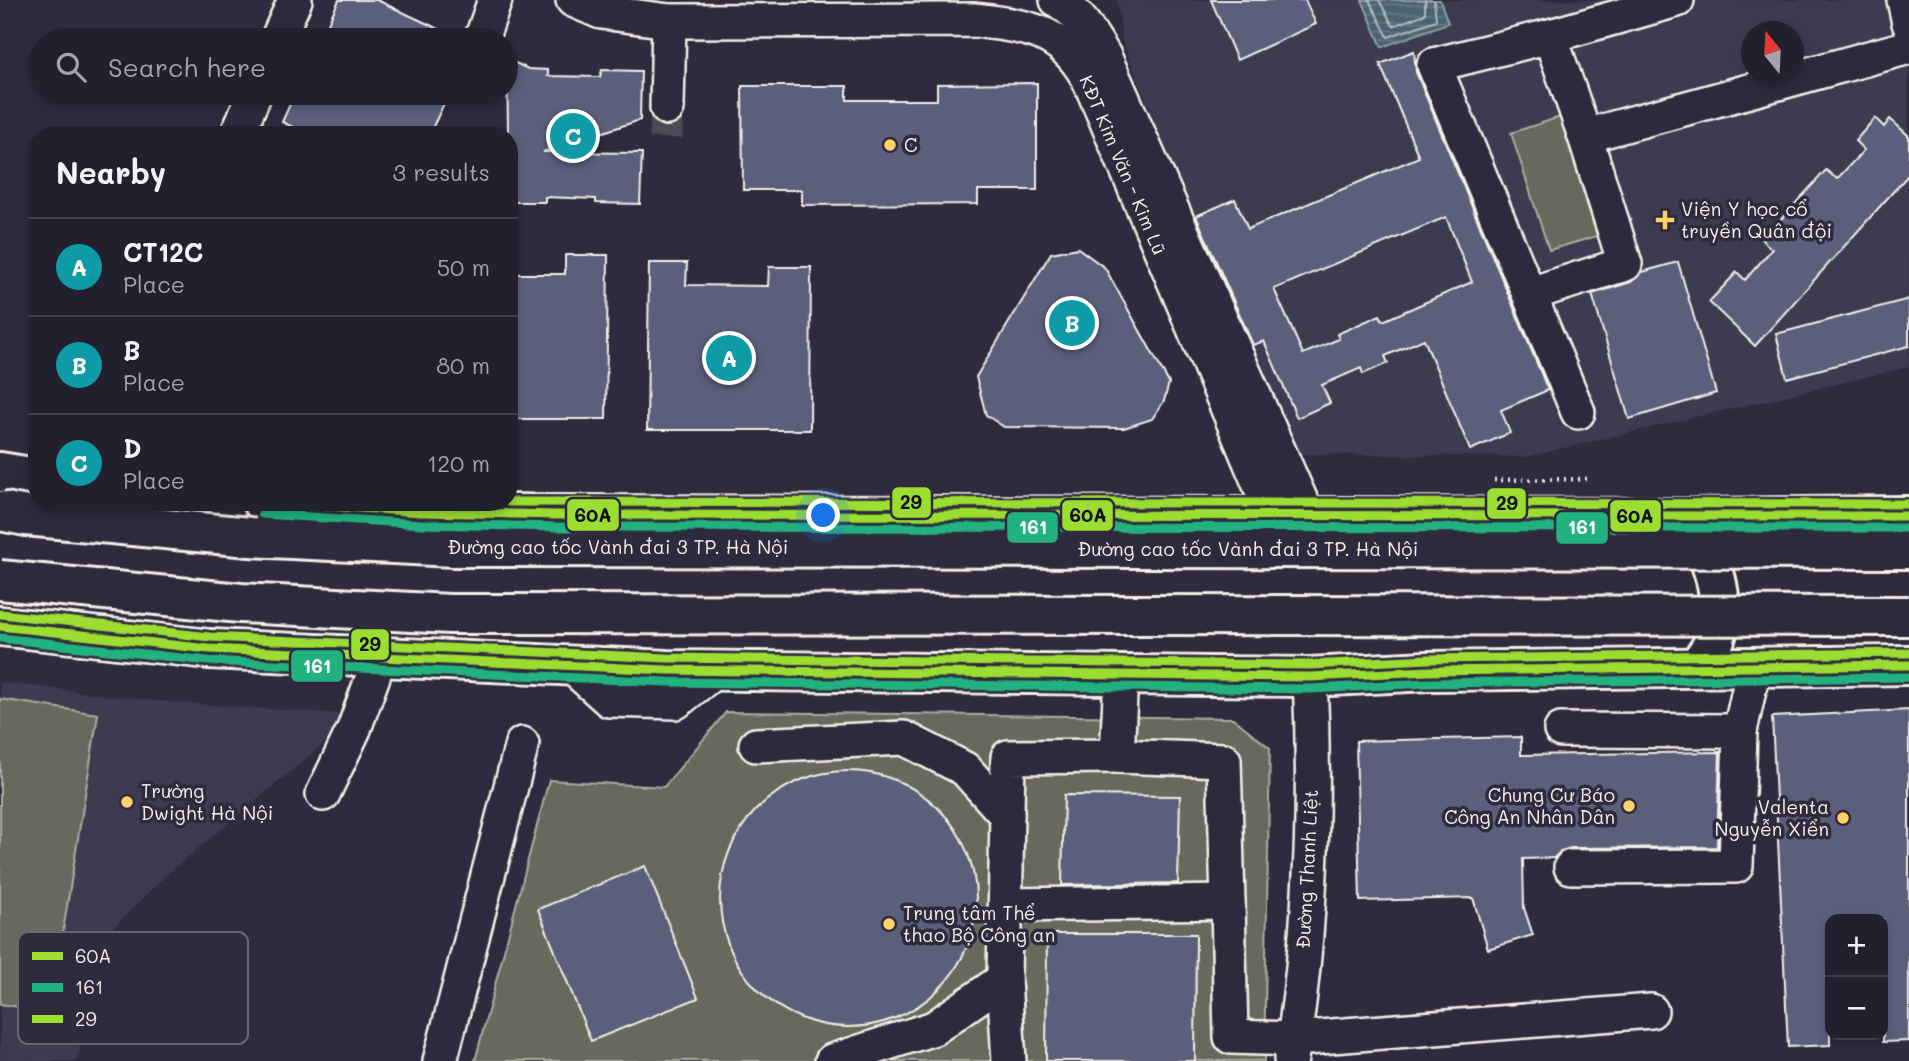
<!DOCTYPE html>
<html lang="en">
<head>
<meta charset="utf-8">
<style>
	body { margin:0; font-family:Mali,sans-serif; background:#2f2d3a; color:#f1f3f6 }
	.controls { position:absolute; right:21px; bottom:21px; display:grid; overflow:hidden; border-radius:14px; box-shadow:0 4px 10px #0003 }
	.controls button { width:63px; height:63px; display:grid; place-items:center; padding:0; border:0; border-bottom:2px solid #403e4a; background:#23202e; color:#f1f3f6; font:35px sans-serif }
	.compass { position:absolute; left:1741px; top:21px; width:63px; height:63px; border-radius:50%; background:#23202e; box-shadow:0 4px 10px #0003; rotate:342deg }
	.you { position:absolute; left:824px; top:516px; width:24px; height:24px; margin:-18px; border:5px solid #fff; border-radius:50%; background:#1a73e8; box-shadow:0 0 0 10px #1a73e833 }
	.badge { display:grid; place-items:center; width:46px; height:46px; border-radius:50%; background:#bca0f2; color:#fff; font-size:23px; font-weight:700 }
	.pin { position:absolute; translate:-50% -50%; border:4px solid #fff; box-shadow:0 2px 7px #0006 }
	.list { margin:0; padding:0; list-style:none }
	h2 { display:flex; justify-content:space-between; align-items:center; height:91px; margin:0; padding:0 28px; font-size:30px }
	h2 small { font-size:23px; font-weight:400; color:#a3a3aa }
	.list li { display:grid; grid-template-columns:46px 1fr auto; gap:21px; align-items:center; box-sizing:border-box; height:98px; padding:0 28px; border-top:2px solid #403e4a }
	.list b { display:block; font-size:26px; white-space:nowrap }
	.list p { margin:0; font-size:23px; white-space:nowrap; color:#a3a3aa }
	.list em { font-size:23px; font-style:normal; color:#a3a3aa }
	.icon { flex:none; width:38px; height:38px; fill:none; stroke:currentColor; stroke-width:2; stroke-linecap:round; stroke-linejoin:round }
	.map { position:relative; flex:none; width:1909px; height:1061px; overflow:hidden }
	.search { position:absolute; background:#23202e; box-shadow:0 4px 10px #0003; left:28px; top:28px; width:490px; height:77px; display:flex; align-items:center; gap:18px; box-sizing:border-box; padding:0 24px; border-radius:38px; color:#a3a3aa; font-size:26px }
	.panel { position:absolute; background:#23202e; box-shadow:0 4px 10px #0003; left:28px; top:126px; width:490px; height:385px; border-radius:28px }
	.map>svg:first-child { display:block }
	.built { fill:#3c3a50; fill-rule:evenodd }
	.garden { fill:#68695b; stroke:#aeada2; stroke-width:2 }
	.water { fill:url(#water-rules); stroke:#8e9ca1; stroke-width:2 }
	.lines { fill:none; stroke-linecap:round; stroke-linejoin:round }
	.shore { stroke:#b0b8b9; stroke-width:2 }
	.building { fill:#5c5e7c; stroke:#f4f1e8; stroke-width:2; fill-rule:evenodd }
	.minor-tunnel { stroke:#4d4857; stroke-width:33; stroke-dasharray:33 17; stroke-linecap:butt }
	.minor-casing { stroke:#f4f1e8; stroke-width:38 }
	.major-casing { stroke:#f4f1e8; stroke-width:44 }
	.path { stroke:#f4f1e8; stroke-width:4.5; stroke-dasharray:2 5; stroke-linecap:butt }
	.minor { stroke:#2f2a3d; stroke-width:33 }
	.major { stroke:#2f2a3d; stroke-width:38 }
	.highway-bridge-casing { stroke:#f4f1e8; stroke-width:44; stroke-linecap:butt }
	.highway-bridge { stroke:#2f2a3d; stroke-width:38 }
	.bus-1-casing { stroke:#2f2a3d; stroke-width:14 }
	.bus-2-casing { stroke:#2f2a3d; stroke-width:14 }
	.bus-3-casing { stroke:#2f2a3d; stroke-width:14 }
	.bus-1 { stroke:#9cdd31; stroke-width:9 }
	.bus-2 { stroke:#22b280; stroke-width:9 }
	.bus-3 { stroke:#9cdd31; stroke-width:9 }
	.poi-dot { fill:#ffd166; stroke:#2f2a3d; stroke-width:2.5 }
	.labels { text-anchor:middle; stroke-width:7; stroke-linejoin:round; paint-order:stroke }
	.poi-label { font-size:19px; fill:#f4f1e8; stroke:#2f2a3d; text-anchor:start }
	.street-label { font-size:19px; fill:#f4f1e8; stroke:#2f2a3d }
	.key { fill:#2f2a3d; stroke:#6a6670; stroke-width:2 }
	.key-label { font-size:19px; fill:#f4f1e8 }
	.line-badge { stroke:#2f2a3d; stroke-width:2.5 }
	.badge-label { font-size:19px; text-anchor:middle; font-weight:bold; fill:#fff }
	.pale-badge-label { font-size:19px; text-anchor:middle; font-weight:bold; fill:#111 }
</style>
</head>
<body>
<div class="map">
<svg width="1909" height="1061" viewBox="0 0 1909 1061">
	<defs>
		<pattern id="water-rules" width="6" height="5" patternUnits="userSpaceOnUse" patternTransform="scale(1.75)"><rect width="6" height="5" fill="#4a6372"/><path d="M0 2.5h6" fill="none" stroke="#657a86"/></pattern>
	</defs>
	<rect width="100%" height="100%" fill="#2f2a3d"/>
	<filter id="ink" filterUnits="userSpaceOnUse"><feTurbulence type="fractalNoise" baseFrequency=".0143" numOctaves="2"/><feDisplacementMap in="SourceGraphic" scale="14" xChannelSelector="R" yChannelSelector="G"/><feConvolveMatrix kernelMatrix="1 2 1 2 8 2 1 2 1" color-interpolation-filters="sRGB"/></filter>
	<g filter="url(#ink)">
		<g class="built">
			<path d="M1117,0h792v367l-383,90 -237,-3 -167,-413zM1752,32h42v42h-42z"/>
			<polygon points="0,682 156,701 345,714 344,727 165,876 113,928 75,990 80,1050 77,1061 0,1061"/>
		</g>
		<g class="garden">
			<polygon points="1560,117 1597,236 1549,250 1511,133"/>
			<polygon points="0,699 98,714 50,1012 0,1004"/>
			<polygon points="726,712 1233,718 1270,748 1264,1061 475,1061 549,780 664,787"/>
		</g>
		<polygon class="water" points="1362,0 1440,0 1448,23 1382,47"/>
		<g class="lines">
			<g class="shore">
				<polyline points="1369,0 1388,37 1436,20 1434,0"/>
				<polyline points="1379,0 1393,26 1425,14 1425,0"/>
			</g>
		</g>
		<g class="building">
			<polygon points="339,0 377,0 462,40 320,40"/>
			<polygon points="1211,0 1305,0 1316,24 1237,60"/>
			<path d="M1414,51l2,21 132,318 -47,20 9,23 -40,17 -46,-111 -39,17 3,7 -25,11 -2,-6 -39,17 8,18 -33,15 -33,-77 -11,4 -57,-129 39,-17 13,30 171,-72 -39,-93zM1446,217l26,65 -89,39 -3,-6 -43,19 2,5 -36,15 -29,-65z"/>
			<polygon points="507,59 528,69 548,70 548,76 600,77 602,70 641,71 640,120 543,152 642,153 640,204 596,203 596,199 545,197 545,202 509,202"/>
			<polygon points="1037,83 1037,190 978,190 978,204 802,205 802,190 743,190 742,86 847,86 847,100 937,100 937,84"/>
			<polygon points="295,93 449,93 429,135 310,135 282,122"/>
			<polygon points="1875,118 1884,127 1890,119 1909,136 1909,174 1755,346 1709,302 1737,272 1745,280 1772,249 1762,240 1826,170 1837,179 1864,150 1855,141"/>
			<polygon points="1078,248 1105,268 1169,383 1164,401 1152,419 1124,428 1004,427 986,415 976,377 1051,253"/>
			<polygon points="565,255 608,255 606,419 509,419 509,274 565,274"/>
			<polygon points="1678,262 1716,393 1629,419 1592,294 1631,282 1642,272"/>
			<polygon points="649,263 687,263 686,285 768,286 769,267 811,267 810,430 647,430"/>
			<polygon points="1909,299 1909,346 1787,378 1776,334"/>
			<polygon points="1909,710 1909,1041 1883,1042 1883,919 1830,919 1830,1045 1788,1047 1772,717"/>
			<polygon points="1521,737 1521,755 1720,752 1717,847 1571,848 1561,851 1554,858 1523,859 1524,908 1533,935 1488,949 1473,898 1360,901 1356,741"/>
			<circle cx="848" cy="899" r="128"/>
			<polygon points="1064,795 1180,796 1178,883 1062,885"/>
			<polygon points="645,866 698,998 591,1041 538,909"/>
			<polygon points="1047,934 1196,934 1195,1061 1046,1061"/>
		</g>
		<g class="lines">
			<polyline class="minor-tunnel" points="666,138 667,108"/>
			<defs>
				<g id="minor">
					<path d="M573,0l28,12 68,9 306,-1c54,7 90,10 116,64l182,432"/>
					<path d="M1057,0c23,14 33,33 47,56l204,461"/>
					<polyline points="1904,0 1909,23"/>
					<polyline points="1550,36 1677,0"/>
					<polyline points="277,40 295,0"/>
					<polyline points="481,40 495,0"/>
					<polyline points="667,108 669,21"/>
					<polyline points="237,135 255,93"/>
					<polyline points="1530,294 1625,264 1585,136 1909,47"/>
					<polyline points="1578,412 1434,65 1550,36 1585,136"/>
					<polyline points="571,666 609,700 676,702 715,671"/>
					<polyline points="1561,730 1740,731 1736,866 1571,867"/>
					<polyline points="1740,731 1754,667"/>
					<polyline points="756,745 904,738 965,769 1007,816"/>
					<polyline points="1117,756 1224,760 1228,902"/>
					<polyline points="323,794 354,729 380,657"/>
					<polyline points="1006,905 1228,902 1231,1037 1294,1039 1651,1011"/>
					<path d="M1291,1059c20,-125 25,-256 19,-382"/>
					<polyline points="440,1061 522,744"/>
					<polyline points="832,1061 934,1028 1004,979"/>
					<polyline points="1009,1061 1004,979 1008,757 1117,756 1121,676"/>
				</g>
				<g id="major">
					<polyline points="0,472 37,478"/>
					<polyline points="263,502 423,512 558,515 1691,518 1909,516"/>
					<path d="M1691,519c19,37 38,79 24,120 -3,10 -12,20 -18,28"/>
					<polyline points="0,626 209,649 667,670 1310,677 1428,671 1909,665"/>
				</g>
			</defs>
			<use href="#minor" class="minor-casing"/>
			<use href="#major" class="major-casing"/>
			<polyline class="path" points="1494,480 1591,479"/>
			<use href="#minor" class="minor"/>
			<use href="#major" class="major"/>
			<defs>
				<g id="highway-bridge">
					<polyline points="0,511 26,516 250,537 454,547 1909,549"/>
					<polyline points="0,580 241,603 450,614 1909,616"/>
				</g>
			</defs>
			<use href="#highway-bridge" class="highway-bridge-casing"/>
			<use href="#highway-bridge" class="highway-bridge"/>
			<defs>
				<g id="bus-1">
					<polyline points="267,502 423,512 558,515 1909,516"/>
					<polyline points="0,626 209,649 667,670 1310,677 1428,671 1909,665"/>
				</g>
				<g id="bus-2">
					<polyline points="262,514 422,524 558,527 1909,528"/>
					<polyline points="0,638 208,661 667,682 1310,689 1428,683 1909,677"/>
				</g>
				<g id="bus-3">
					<polyline points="509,502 1909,504"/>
					<polyline points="1,614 210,637 667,658 1310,665 1428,659 1909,653"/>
				</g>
			</defs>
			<use href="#bus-1" class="bus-1-casing"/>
			<use href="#bus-2" class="bus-2-casing"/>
			<use href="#bus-3" class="bus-3-casing"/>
			<use href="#bus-1" class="bus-1"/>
			<use href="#bus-2" class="bus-2"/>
			<use href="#bus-3" class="bus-3"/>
		</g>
	</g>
	<g class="poi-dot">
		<circle cx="890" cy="145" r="7"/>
		<path d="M1661.5 209.5h7v7h7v7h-7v7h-7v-7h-7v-7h7z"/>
		<circle cx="127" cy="802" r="7"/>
		<circle cx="1629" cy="806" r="7"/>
		<circle cx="1843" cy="818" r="7"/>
		<circle cx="889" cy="924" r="7"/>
	</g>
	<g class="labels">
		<g class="poi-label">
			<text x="904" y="152">C</text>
			<text x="1681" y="216">Viện Y học cổ<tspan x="1681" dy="22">truyền Quân đội</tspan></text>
			<text x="141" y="798">Trường<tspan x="141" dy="22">Dwight Hà Nội</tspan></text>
			<text x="1615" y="802" text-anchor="end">Chung Cư Báo<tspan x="1615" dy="22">Công An Nhân Dân</tspan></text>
			<text x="1829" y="814" text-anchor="end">Valenta<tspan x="1829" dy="22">Nguyễn Xiển</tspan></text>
			<text x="903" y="920">Trung tâm Thể<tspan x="903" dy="22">thao Bộ Công an</tspan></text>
		</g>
		<g class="street-label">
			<text transform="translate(1123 165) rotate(67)" y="7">KĐT Kim Văn - Kim Lũ</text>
			<text x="618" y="554">Đường cao tốc Vành đai 3 TP. Hà Nội</text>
			<text x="1248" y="556">Đường cao tốc Vành đai 3 TP. Hà Nội</text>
			<text transform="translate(1307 869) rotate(-87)" y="7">Đường Thanh Liệt</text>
		</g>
	</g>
	<rect x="18" y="932" width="230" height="112" rx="10" class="key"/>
	<rect x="32" y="952" width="31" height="8" fill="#9cdd31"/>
	<rect x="32" y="983" width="31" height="9" fill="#22b280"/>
	<rect x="32" y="1015" width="31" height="8" fill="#9cdd31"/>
	<g class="key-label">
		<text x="75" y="963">60A</text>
		<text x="75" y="994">161</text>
		<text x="75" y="1026">29</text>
	</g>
	<g class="line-badge">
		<rect x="891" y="486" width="41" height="33" rx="7" fill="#9cdd31"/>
		<rect x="1486" y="487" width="41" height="33" rx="7" fill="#9cdd31"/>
		<rect x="566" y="498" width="54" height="34" rx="7" fill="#9cdd31"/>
		<rect x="1061" y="499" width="53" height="33" rx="7" fill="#9cdd31"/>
		<rect x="1609" y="499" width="53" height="34" rx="7" fill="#9cdd31"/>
		<rect x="1006" y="511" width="53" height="33" rx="7" fill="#22b280"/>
		<rect x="1555" y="511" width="54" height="34" rx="7" fill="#22b280"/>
		<rect x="350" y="628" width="40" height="33" rx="7" fill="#9cdd31"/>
		<rect x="290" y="649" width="54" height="34" rx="7" fill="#22b280"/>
	</g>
	<g class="badge-label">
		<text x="1033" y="534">161</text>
		<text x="1582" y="534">161</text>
		<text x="317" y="673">161</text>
	</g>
	<g class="pale-badge-label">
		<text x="911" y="509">29</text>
		<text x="1507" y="510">29</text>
		<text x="593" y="522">60A</text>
		<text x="1088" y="522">60A</text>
		<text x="1635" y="523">60A</text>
		<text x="370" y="651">29</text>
	</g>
</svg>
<div class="controls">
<button>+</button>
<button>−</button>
</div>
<svg class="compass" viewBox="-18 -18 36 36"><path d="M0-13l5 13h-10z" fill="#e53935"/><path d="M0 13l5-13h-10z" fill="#a3a3aa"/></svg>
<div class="you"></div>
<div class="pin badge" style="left:729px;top:358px;background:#0f9aa8">A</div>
<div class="pin badge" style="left:1072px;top:323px;background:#0f9aa8">B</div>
<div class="pin badge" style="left:573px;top:136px;background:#0f9aa8">C</div>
<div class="search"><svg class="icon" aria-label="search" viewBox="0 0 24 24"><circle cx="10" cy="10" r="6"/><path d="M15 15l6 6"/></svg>Search here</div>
<section class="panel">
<h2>Nearby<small>3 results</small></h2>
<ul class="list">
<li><span class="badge" style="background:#0f9aa8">A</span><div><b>CT12C</b><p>Place</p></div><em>50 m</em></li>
<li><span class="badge" style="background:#0f9aa8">B</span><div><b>B</b><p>Place</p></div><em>80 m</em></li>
<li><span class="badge" style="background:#0f9aa8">C</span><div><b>D</b><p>Place</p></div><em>120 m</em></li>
</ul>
</section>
</div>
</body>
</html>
